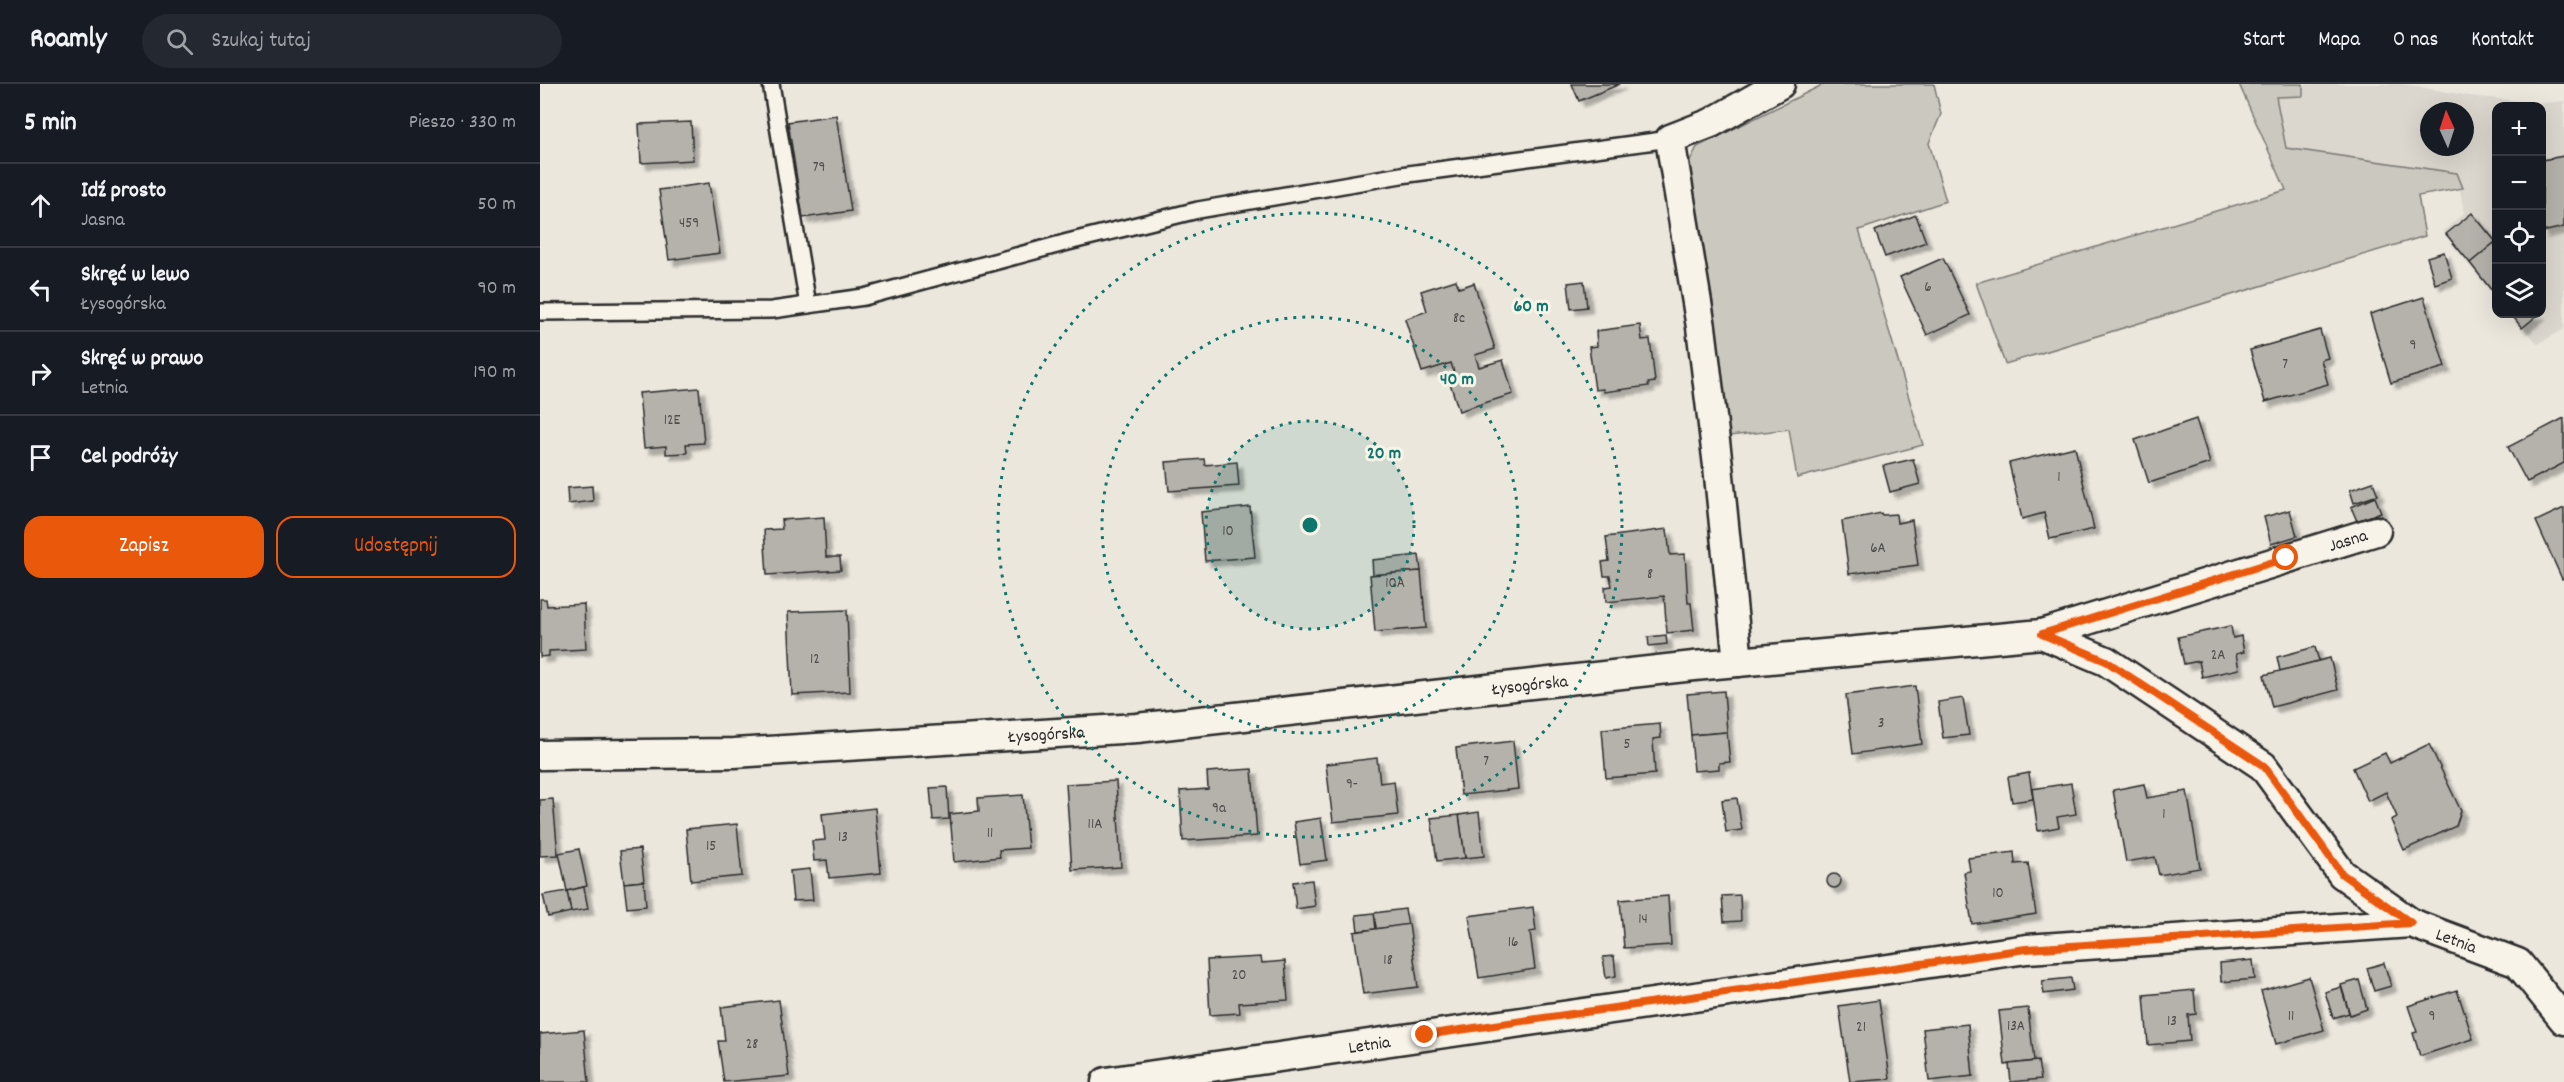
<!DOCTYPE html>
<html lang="pl">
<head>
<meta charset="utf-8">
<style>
	body { margin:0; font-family:Dekko,sans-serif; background:#242831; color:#f1f3f6 }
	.controls { position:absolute; right:18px; top:18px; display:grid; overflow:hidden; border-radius:12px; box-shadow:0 6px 24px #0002 }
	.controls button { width:54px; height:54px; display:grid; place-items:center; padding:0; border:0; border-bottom:2px solid #363941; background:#171b24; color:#f1f3f6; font:30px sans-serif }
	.compass { position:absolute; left:1880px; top:18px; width:54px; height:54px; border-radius:50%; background:#171b24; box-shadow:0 6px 24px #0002; rotate:357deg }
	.stop { position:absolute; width:18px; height:18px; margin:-14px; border:4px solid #ea580c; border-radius:50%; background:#fff }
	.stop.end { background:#ea580c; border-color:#fff; box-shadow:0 2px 6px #0008 }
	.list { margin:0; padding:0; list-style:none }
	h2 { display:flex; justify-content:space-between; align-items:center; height:78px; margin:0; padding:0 24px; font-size:26px }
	h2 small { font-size:20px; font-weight:400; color:#9ea1a6 }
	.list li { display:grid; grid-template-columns:39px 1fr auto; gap:18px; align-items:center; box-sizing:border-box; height:84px; padding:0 24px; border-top:2px solid #363941 }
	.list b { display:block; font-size:22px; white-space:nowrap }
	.list p { margin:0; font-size:20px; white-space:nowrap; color:#9ea1a6 }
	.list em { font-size:20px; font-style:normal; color:#9ea1a6 }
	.actions { display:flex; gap:12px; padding:18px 24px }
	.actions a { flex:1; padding:14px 0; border:2px solid #ea580c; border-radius:18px; text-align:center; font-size:21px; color:#ea580c }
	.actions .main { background:#ea580c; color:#fff }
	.icon { flex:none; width:33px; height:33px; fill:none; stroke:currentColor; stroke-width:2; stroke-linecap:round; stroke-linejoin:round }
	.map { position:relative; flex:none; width:2024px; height:998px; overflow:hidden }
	header { display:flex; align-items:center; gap:36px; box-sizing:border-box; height:84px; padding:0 30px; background:#171b24; border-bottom:2px solid #363941 }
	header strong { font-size:28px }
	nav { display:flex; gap:33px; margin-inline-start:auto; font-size:21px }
	.search { width:420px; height:54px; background:#242831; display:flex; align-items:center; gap:15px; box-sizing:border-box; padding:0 21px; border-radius:33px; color:#9ea1a6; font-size:22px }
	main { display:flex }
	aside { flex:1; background:#171b24 }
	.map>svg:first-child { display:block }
	.built { fill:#dbd7ce; fill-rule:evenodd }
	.green { fill:#cbc8bf; stroke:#7b7a75; stroke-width:1.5 }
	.building { fill:#b5b2ab; stroke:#2b2b2b; stroke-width:1.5; filter:url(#shadow) }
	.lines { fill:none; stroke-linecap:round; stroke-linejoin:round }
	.lane-casing { stroke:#2b2b2b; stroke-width:20 }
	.street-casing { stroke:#2b2b2b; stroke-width:33 }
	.lane { stroke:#f7f3e8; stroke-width:15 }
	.street { stroke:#f7f3e8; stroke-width:28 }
	.route { stroke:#ea580c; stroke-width:8 }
	.ring { fill:none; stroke:#0f766e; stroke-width:3; stroke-dasharray:3 6 }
	.labels { text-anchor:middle; stroke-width:6; stroke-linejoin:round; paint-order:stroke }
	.number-label { font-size:15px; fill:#4e4d4b }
	.street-label { font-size:18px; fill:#2b2b2b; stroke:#f7f3e8 }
	.centre { fill:#0f766e; stroke:#f7f3e8; stroke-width:3 }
	.ring-label { font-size:18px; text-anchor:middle; font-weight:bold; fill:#0f766e; stroke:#f7f3e8; stroke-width:6; stroke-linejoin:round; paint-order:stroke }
</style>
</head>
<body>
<header>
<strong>Roamly</strong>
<div class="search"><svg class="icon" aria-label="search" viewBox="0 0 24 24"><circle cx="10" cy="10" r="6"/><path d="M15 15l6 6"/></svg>Szukaj tutaj</div>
<nav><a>Start</a><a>Mapa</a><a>O nas</a><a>Kontakt</a></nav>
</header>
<main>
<aside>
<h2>5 min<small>Pieszo · 330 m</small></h2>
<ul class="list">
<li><svg class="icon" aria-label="ahead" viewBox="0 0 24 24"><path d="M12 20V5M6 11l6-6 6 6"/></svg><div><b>Idź prosto</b><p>Jasna</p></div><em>50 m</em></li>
<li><svg class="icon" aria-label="left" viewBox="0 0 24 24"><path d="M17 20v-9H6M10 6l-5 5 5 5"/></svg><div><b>Skręć w lewo</b><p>Łysogórska</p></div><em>90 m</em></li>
<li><svg class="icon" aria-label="right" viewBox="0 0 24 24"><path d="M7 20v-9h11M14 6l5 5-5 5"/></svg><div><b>Skręć w prawo</b><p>Letnia</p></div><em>190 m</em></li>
<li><svg class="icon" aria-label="arrive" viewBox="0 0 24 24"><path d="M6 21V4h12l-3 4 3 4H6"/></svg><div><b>Cel podróży</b></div></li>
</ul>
<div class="actions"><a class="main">Zapisz</a><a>Udostępnij</a></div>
</aside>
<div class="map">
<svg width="2024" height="998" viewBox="0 0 2024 998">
	<defs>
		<filter id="shadow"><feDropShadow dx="5.5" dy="5.5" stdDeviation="1.5" flood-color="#0004"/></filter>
	</defs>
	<rect width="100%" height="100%" fill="#ebe7dd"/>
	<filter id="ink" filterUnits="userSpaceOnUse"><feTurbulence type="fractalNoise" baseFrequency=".0167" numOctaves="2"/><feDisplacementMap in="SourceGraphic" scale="12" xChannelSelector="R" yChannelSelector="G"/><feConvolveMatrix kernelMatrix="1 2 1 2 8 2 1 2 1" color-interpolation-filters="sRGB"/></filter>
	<g filter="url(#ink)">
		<path class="built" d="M1734,0h130l65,12 74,7 21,-2v228l-26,15 -27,-30h31v-208h-46v190l-53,-65 21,-18 -7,-41 -171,-22zM1889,27h36v36h-36z"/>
		<g class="green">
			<polygon points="1284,0 1394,0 1401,30 1389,59 1406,117 1319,146 1383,361 1257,394 1249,345 1190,352 1145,86 1157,63"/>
			<polygon points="1699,0 1763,0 1763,12 1736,13 1746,64 1917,89 1923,104 1878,112 1885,152 1465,280 1436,199 1746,106"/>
		</g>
		<g class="building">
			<polygon points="1032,0 1080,0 1039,17"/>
			<polygon points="296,31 311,127 263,134 248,38"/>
			<polygon points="151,38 153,76 101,79 99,40"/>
			<polygon points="2024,72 2024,143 2002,148 2002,76"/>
			<polygon points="169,99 180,169 129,176 119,106"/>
			<polygon points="1932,129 1956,158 1930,179 1906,150"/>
			<polygon points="1376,131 1386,158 1345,173 1335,147"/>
			<polygon points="1954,159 1956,163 1956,212 1930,179"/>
			<polygon points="1904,168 1912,194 1895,200 1887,173"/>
			<polygon points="1403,174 1430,231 1387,251 1360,193"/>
			<polygon points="916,196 919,204 934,199 955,265 935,271 939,283 963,276 973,310 919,327 908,293 915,291 911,279 882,288 865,235 887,227 881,207"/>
			<polygon points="1044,197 1047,223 1031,225 1028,199"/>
			<polygon points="1884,213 1905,283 1851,299 1830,230"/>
			<polygon points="1971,230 1999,230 1982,244"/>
			<polygon points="1100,241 1102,256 1110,255 1115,298 1108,299 1109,302 1064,308 1063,305 1055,306 1049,263 1057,262 1056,247"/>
			<polygon points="1780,246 1788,274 1781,276 1788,300 1725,318 1710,266"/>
			<polygon points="159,304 164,359 146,360 147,369 126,370 126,362 104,364 99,309"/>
			<polygon points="2024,334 2024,379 1987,398 1968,363"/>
			<polygon points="1656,335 1670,379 1609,399 1595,356"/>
			<polygon points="1535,363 1554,445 1510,455 1504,429 1482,435 1469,379"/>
			<polygon points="664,375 665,381 697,378 699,402 629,407 626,378"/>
			<polygon points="1373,375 1380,400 1350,408 1343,382"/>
			<polygon points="1833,398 1838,411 1814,419 1810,406"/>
			<polygon points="52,402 53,417 28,420 27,404"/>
			<polygon points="1835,413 1841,428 1817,437 1811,423"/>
			<polygon points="710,423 715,473 665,477 661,428"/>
			<polygon points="2024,424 2024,494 2022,495 1996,437"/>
			<polygon points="1750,426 1757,452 1731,460 1724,433"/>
			<polygon points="1341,429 1342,431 1356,430 1357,439 1372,436 1378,481 1309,490 1302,437"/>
			<polygon points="284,433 286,473 300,473 301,486 227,491 224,446 242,445 241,436"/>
			<polygon points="1127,445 1130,471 1145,470 1148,519 1151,519 1154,546 1127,549 1124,512 1066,518 1065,503 1072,502 1070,492 1064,492 1062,478 1069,477 1066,453"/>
			<polygon points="879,471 881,487 833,491 832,476"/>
			<polygon points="881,487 886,544 835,548 830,491"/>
			<polygon points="0,515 6,515 7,522 44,520 46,565 9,567 9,572 0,573"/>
			<polygon points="307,526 310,608 252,611 248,528"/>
			<polygon points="1691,542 1693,554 1701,552 1704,568 1696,570 1699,585 1662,593 1659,577 1644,580 1638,553"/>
			<polygon points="1126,551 1127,560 1109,562 1108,553"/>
			<polygon points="1775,563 1779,577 1740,587 1737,573"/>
			<polygon points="1790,574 1798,606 1732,623 1724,591"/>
			<polygon points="1375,602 1382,660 1313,670 1306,611"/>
			<polygon points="1184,607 1187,648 1151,651 1147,610"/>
			<polygon points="1423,614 1429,651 1403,654 1398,618"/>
			<polygon points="1120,640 1121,654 1113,655 1115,690 1066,694 1062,645"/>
			<polygon points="1187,648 1190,678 1179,679 1179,685 1154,687 1151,651"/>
			<polygon points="973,657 978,705 921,711 916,664"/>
			<polygon points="1889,660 1921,727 1916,742 1864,766 1851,736 1857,733 1846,708 1828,717 1813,684 1845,669 1850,679"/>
			<polygon points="837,674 840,699 854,697 858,731 793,738 786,680"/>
			<polygon points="712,685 717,752 643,757 640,707 668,705 667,688"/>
			<polygon points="1489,689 1493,715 1472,718 1468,693"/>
			<polygon points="576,697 581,783 532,786 526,700"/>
			<polygon points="1531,699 1536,730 1517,733 1519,743 1498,747 1492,705"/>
			<polygon points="1604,700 1607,714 1647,707 1660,784 1619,791 1615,773 1586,778 1573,706"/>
			<polygon points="407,703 409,735 393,736 390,704"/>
			<polygon points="483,711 488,764 459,766 460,773 414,778 410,730 439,727 438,714"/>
			<polygon points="1197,714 1202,746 1186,748 1182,716"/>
			<polygon points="13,715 18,771 0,772 0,716"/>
			<polygon points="335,724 341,789 289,794 287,776 274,777 272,757 285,756 282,730"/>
			<polygon points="939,728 944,772 925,774 919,731"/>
			<polygon points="919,731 925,774 897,777 891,734"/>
			<polygon points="781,734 787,776 760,780 754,738"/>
			<polygon points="197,740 202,792 151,797 146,745"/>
			<polygon points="39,765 47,802 27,807 19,769"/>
			<polygon points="100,765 104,797 84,799 80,767"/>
			<polygon points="1474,768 1475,780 1488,779 1496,830 1432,840 1424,788 1430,787 1428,774"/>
			<polygon points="270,785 273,816 253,817 250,787"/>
			<circle cx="1294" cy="797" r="7"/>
			<polygon points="772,796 775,822 756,825 753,798"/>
			<polygon points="104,797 106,822 87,824 84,799"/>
			<polygon points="44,803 48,825 31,828 27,807"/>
			<polygon points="27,807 31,828 8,833 3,811"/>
			<polygon points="1200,811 1201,837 1184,838 1182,812"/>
			<polygon points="1128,812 1131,861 1084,864 1080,816"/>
			<polygon points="993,823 996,847 990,848 995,885 939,894 929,832"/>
			<polygon points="865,825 868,841 836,845 834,829"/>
			<polygon points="834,829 836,845 818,847 816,831"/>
			<polygon points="869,840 878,903 823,910 814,848"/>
			<polygon points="1074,872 1076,892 1066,894 1063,873"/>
			<polygon points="721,873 722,879 745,877 748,916 699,919 700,929 670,931 667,876"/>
			<polygon points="1713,876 1715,895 1681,898 1680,879"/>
			<polygon points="1844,879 1851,902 1834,907 1827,884"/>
			<polygon points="1769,893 1784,946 1736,960 1721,907"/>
			<polygon points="1531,894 1533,906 1504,910 1502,897"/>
			<polygon points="1819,896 1827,925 1810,931 1801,901"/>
			<polygon points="1801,903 1809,929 1793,934 1785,908"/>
			<polygon points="1654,906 1656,930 1648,931 1650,957 1608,961 1604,911"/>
			<polygon points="1917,906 1933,955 1880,972 1873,949 1877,948 1868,922"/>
			<polygon points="239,916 249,992 184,998 178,957 185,957 181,923"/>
			<polygon points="1339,916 1350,995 1310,998 1299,922"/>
			<polygon points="1488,924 1494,977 1465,981 1459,927"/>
			<polygon points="1428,940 1433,992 1389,997 1383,945"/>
			<polygon points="44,946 49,998 0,998 0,950"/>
			<polygon points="1498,977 1501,995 1471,998 1469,980"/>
		</g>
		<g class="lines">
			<defs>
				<g id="lane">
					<polyline points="231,0 268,221"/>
					<polyline points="0,228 232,226 324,213 528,158 658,126 861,91 1130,55"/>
				</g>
				<g id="street">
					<path id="s1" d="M1502,550l334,-103"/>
					<polyline points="1198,578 1178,382 1161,243 1130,55 1171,39 1240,0"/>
					<path id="s2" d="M0,671l194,-2 403,-25 557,-62 348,-32 64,27 157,105 79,108 69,49"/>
					<path id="s3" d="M566,998l921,-133 384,-26 107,40 46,57"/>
				</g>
			</defs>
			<use href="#lane" class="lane-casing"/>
			<use href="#street" class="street-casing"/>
			<use href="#lane" class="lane"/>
			<use href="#street" class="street"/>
		</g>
	</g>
	<g class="lines" filter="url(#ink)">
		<polyline class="route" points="885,951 1486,865 1871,839 1802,790 1724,682 1566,577 1502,550 1746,474"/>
	</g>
	<circle cx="770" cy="441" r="104" fill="#0f766e" fill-opacity=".12"/>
	<g class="ring">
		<circle cx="770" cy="441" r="104"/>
		<circle cx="770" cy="441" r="208"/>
		<circle cx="770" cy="441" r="312"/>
	</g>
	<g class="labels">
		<g class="number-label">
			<text x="279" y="87">79</text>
			<text x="149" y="143">459</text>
			<text x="1388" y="207">6</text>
			<text x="919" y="238">8c</text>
			<text x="1873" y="265">9</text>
			<text x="1745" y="284">7</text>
			<text x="132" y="340">12E</text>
			<text x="1519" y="397">1</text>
			<text x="688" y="451">10</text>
			<text x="1338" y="468">6A</text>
			<text x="1110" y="494">8</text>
			<text x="855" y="503">10A</text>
			<text x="1678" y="575">2A</text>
			<text x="275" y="579">12</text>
			<text x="1341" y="643">3</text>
			<text x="1087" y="664">5</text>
			<text x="946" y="681">7</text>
			<text x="812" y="704">9-</text>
			<text x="679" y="728">9a</text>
			<text x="1624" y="734">1</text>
			<text x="555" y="744">11A</text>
			<text x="450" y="753">11</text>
			<text x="303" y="757">13</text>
			<text x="171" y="766">15</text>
			<text x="1458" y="813">10</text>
			<text x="1103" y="839">14</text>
			<text x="973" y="862">16</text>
			<text x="848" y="880">18</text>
			<text x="699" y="895">20</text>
			<text x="1751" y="936">11</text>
			<text x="1892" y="936">9</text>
			<text x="1632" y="941">13</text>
			<text x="1476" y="946">13A</text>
			<text x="1321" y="947">21</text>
			<text x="212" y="964">28</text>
		</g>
		<g class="street-label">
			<text dy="6" stroke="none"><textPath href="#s1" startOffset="320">Jasna</textPath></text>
			<text dy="6" stroke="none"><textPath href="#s2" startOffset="993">Łysogórska</textPath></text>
			<text dy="6" stroke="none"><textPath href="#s2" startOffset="507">Łysogórska</textPath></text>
			<text dy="6" stroke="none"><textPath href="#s3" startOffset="1364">Letnia</textPath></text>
			<text dy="6" stroke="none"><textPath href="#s3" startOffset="266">Letnia</textPath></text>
		</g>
	</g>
	<circle cx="770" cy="441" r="9" class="centre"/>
	<g class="ring-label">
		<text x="991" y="227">60 m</text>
		<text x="917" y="300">40 m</text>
		<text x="844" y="374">20 m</text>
	</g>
</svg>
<div class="controls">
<button>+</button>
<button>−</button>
<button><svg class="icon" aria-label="locate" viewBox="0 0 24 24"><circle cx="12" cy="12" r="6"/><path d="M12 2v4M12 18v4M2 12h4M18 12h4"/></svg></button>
<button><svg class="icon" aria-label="layers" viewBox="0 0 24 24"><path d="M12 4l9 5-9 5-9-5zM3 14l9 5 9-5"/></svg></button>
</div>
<svg class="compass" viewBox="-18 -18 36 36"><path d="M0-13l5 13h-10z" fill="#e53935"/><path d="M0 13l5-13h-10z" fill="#9ea1a6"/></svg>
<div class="stop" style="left:1746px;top:474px"></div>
<div class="stop end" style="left:885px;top:951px"></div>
</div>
</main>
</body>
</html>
